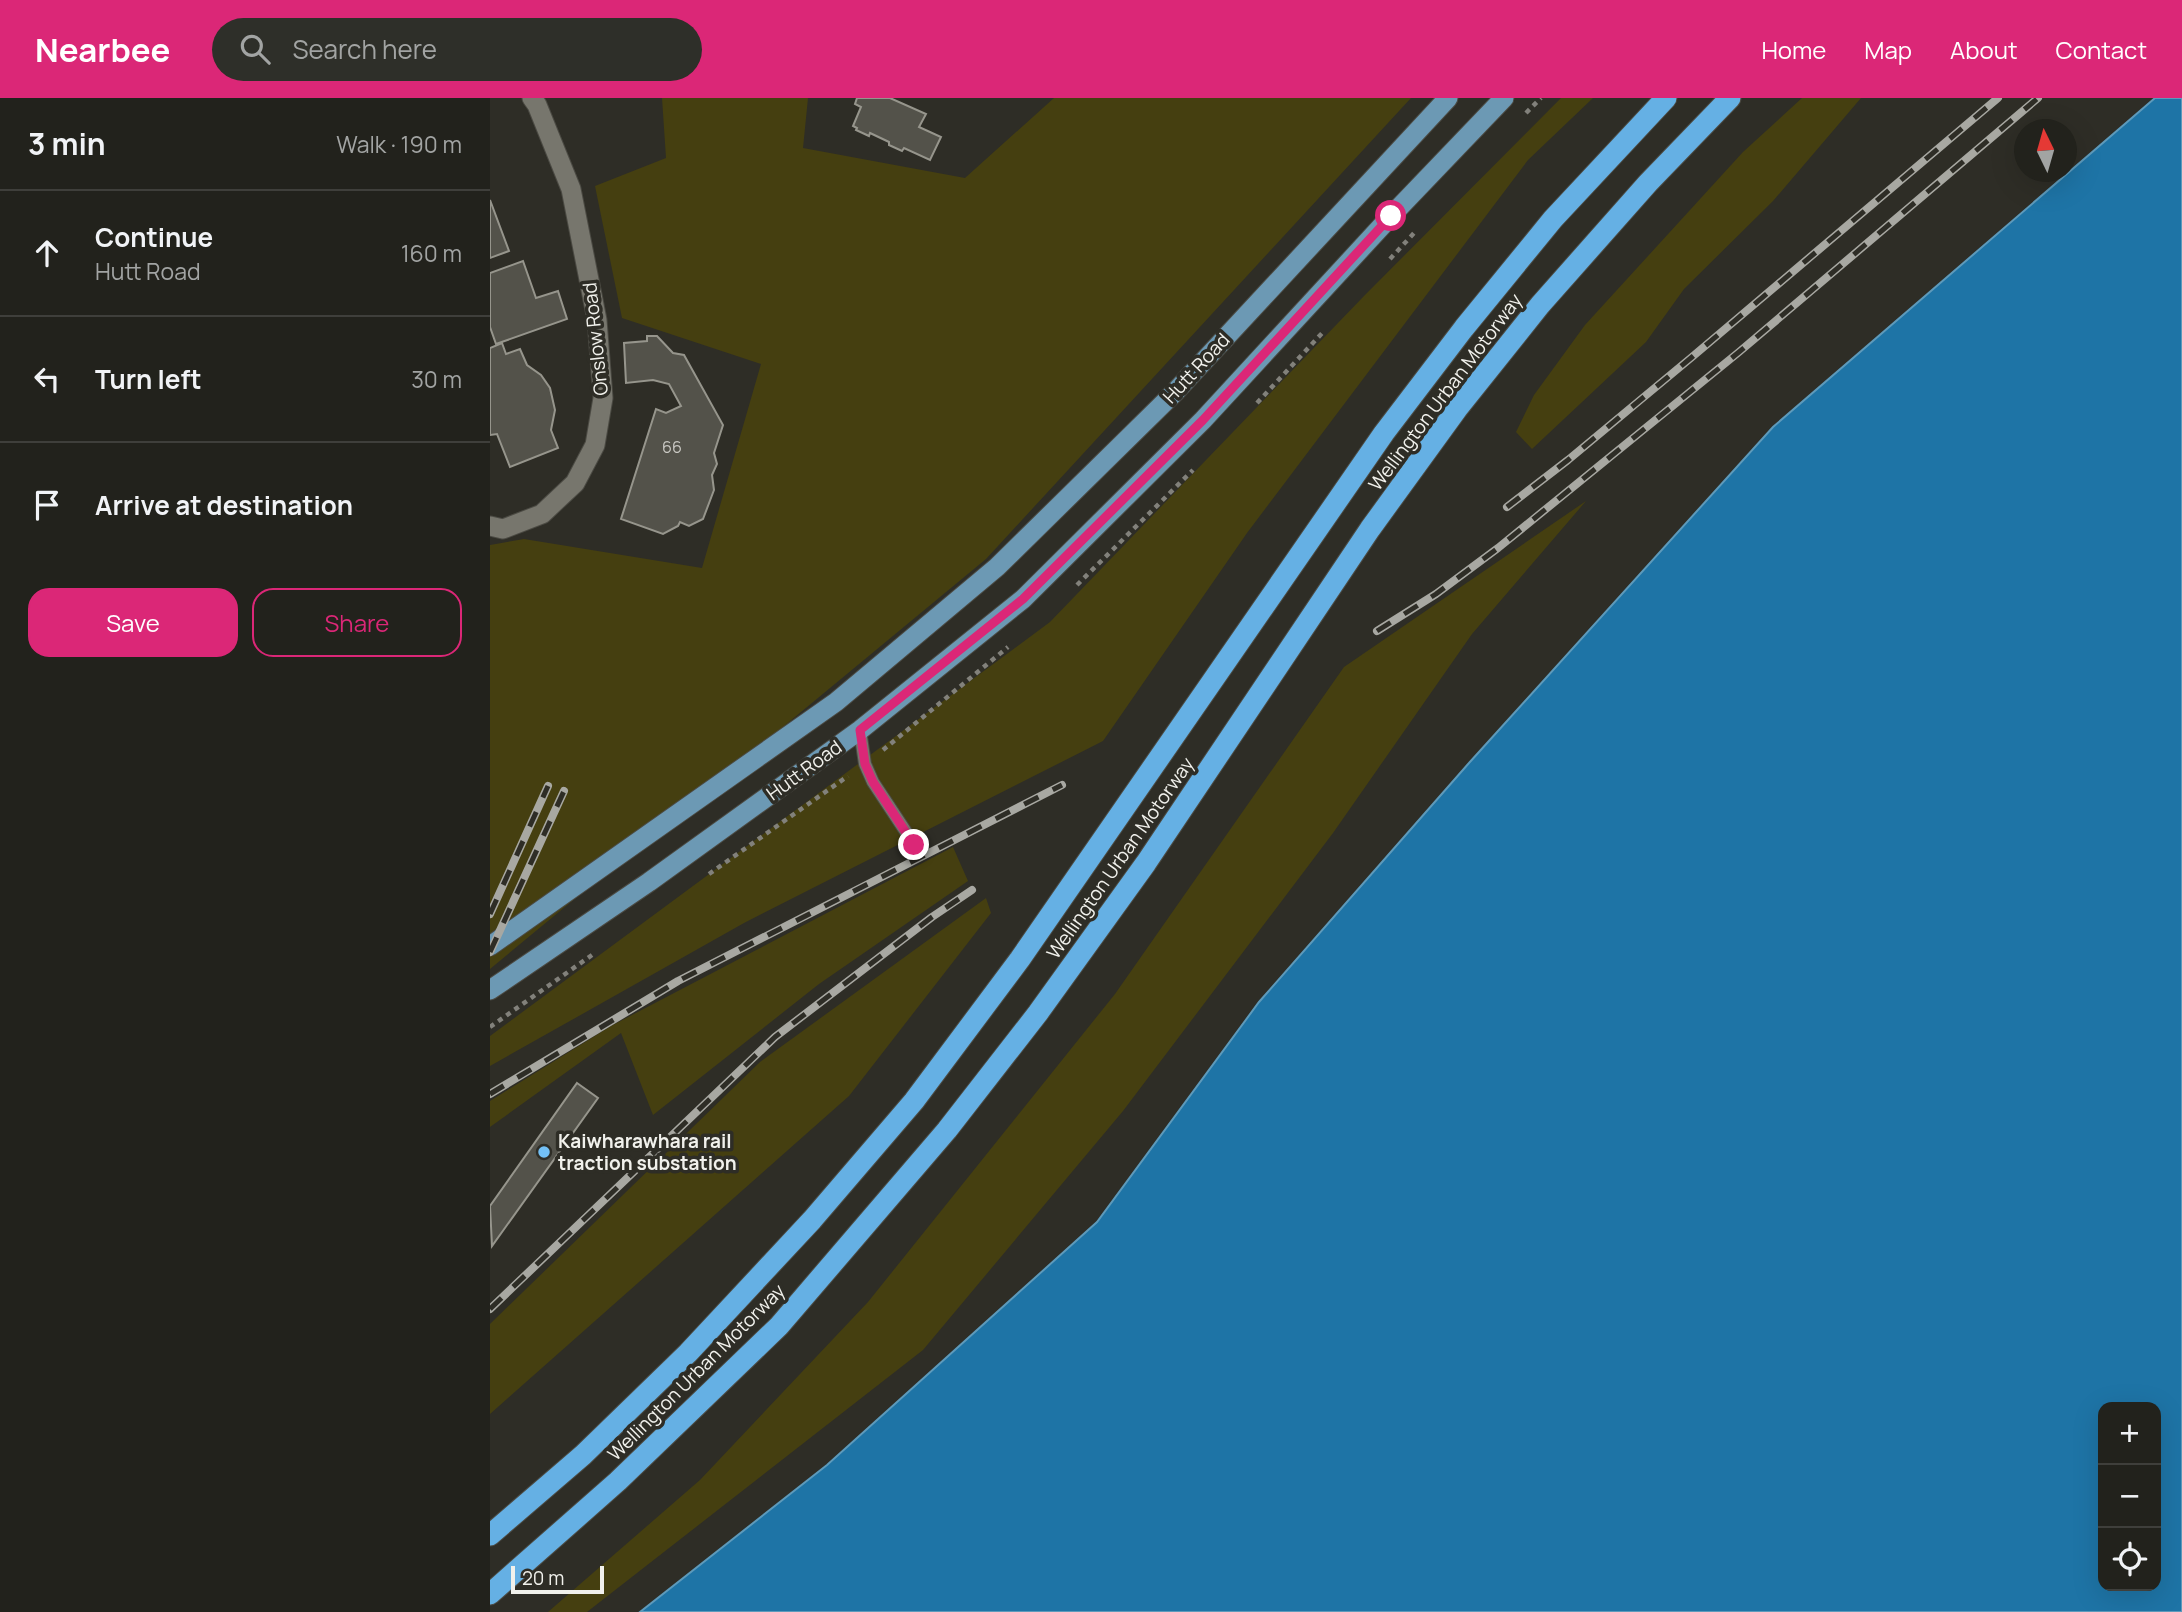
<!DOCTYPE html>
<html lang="en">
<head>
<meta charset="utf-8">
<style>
	body { margin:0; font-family:Manrope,sans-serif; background:#2e2f29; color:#f1f3f6 }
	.controls { position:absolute; right:21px; bottom:21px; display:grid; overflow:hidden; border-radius:14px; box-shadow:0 7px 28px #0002 }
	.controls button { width:63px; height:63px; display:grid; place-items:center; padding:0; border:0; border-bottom:2px solid #3f3f3b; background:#22221c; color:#f1f3f6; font:35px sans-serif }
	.compass { position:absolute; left:1524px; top:21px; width:63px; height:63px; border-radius:50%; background:#22221c; box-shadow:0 7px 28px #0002; rotate:355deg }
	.scale { position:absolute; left:21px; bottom:18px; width:93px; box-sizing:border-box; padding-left:7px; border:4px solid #f1f1ec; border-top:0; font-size:19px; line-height:24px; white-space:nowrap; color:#f1f1ec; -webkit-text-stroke:5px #2e2d26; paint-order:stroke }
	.stop { position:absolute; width:21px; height:21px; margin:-16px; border:5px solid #db2777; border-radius:50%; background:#fff }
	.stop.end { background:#db2777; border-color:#fff; box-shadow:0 2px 7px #0008 }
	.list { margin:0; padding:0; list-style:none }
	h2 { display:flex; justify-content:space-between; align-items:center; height:91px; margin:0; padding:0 28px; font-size:30px }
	h2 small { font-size:23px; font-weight:400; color:#a2a4a3 }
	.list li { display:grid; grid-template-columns:46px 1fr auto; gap:21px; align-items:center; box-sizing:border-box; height:126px; padding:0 28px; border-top:2px solid #3f3f3b }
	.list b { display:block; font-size:26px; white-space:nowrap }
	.list p { margin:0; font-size:23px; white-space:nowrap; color:#a2a4a3 }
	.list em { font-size:23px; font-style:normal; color:#a2a4a3 }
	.actions { display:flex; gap:14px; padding:21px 28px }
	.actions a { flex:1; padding:16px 0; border:2px solid #db2777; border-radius:21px; text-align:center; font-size:24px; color:#db2777 }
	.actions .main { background:#db2777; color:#fff }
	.icon { flex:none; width:38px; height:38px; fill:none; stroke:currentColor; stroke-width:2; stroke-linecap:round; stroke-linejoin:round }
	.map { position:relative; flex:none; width:1692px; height:1514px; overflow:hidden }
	header { display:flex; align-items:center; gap:42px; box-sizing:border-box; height:98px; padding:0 35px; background:#db2777; color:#fff }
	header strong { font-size:33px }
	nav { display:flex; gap:38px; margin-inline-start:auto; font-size:24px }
	.search { width:490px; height:63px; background:#2e2f29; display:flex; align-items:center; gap:18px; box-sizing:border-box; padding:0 24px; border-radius:38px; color:#a2a4a3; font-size:26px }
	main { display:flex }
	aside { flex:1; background:#22221c }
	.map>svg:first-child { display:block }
	.green { fill:#453f10 }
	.water { fill:#1e74a6; stroke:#5d9abb; stroke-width:2; fill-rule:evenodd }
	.building { fill:#53524a; stroke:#96958c; stroke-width:2 }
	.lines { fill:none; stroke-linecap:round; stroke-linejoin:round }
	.service-casing { stroke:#4b4a43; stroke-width:14 }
	.secondary-casing { stroke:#4b4a43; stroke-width:21 }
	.primary-casing { stroke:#4b4a43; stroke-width:21 }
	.motorway-casing { stroke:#4b4a43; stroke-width:23 }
	.path { stroke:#82817b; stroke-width:4.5; stroke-dasharray:5 5; stroke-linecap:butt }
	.service { stroke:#77766d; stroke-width:12 }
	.secondary { stroke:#77766d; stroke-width:19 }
	.primary { stroke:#6c99b4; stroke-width:19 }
	.motorway { stroke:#65b0e4; stroke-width:21 }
	.rail-casing { stroke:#a8a8a2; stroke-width:8 }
	.rail { stroke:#2e2d26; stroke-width:5; stroke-dasharray:16; stroke-linecap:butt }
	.route { stroke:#db2777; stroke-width:9 }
	.poi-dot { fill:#73c0f6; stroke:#2e2d26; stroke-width:2.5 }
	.labels { text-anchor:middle; stroke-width:7; stroke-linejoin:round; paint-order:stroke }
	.number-label { font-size:16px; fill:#cac9c4 }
	.street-label { font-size:19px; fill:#f1f1ec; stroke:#2e2d26 }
	.poi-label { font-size:19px; font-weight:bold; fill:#f1f1ec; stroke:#2e2d26; text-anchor:start }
</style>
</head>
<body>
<header>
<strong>Nearbee</strong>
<div class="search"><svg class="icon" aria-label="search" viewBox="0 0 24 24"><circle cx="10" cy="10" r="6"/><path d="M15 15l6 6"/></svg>Search here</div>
<nav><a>Home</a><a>Map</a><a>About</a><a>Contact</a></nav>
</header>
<main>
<aside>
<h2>3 min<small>Walk · 190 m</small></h2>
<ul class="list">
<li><svg class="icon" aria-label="ahead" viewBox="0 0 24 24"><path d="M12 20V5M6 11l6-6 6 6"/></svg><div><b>Continue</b><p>Hutt Road</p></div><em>160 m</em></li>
<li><svg class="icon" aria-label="left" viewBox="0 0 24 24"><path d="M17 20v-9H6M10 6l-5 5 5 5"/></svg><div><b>Turn left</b></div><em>30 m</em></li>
<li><svg class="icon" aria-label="arrive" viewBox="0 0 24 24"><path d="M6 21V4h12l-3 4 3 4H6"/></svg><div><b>Arrive at destination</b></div></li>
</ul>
<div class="actions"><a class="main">Save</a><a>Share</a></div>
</aside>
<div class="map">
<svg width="1692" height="1514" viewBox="0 0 1692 1514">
	<rect width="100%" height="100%" fill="#2e2d26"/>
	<g class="green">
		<polygon points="172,0 318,0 313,50 475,80 564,0 921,0 496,461 0,871 0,447 34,441 212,470 271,266 132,220 105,88 176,60"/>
		<polygon points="1071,0 1103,0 1038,62 757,435 613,643 254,825 0,968 0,938 560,524 874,198"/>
		<polygon points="1312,0 1371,0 1283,103 1194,191 1156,244 1042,351 1026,334 1044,297 1095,227 1253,54"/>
		<polygon points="1096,403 982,536 843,735 633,1013 433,1252 97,1514 58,1514 210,1382 378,1204 625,896 854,569"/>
		<polygon points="463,749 478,783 329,886 163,1017 131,935 0,1029 0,1003 121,928"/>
		<polygon points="496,800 501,815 359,998 0,1316 0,1226 270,964"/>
	</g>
	<path class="water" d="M1665,0h27v1514h-1542l187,-147 270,-243 162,-220 210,-239 304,-336zM1613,1309h53v179h-53z"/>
	<g class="building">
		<polygon points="367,0 400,0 436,16 429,29 451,39 440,62 414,50 412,53 399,47 399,44 380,35 379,38 366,32 367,30 363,28 371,9 365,6"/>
		<polygon points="0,102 19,153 0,160"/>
		<polygon points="33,163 46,200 68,193 77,221 6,246 0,229 0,175"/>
		<polygon points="157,238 167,238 183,255 194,257 233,327 224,355 227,366 222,377 224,392 213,421 199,428 190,424 188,428 173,436 131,421 166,311 176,315 191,308 179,286 163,282 136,285 134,245 157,243"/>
		<polygon points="12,245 16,256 30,251 37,267 51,277 60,290 65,312 61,332 68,350 20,369 7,336 0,337 0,250"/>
		<polygon points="87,985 108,1000 2,1148 0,1108"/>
	</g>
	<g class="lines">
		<defs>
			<polyline id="service" points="370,632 375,666 383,684 424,746"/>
			<polyline id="secondary" points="0,428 13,431 52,416 85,385 105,347 113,300 107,222 81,91 47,7 42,0"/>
			<g id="primary">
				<polyline points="0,848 346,604 507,469 685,294 958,0"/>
				<polyline points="0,892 159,784 370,632 533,501 713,322 901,118 1014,0"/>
			</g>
			<g id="motorway">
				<polyline points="0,1437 93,1357 198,1255 322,1122 424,1003 530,861 894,335 974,230 1063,121 1176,0"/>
				<polyline points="0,1496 128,1383 289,1228 457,1032 548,915 656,765 880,431 967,311 1050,207 1158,85 1240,0"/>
			</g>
		</defs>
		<use href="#service" class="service-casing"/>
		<use href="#secondary" class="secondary-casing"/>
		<use href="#primary" class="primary-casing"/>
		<use href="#motorway" class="motorway-casing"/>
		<g class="path">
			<polyline points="1036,15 1051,0"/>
			<polyline points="900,161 925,134"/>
			<polyline points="767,305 835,232"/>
			<polyline points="587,487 703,372"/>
			<polyline points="393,652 518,549"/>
			<polyline points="219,776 358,678"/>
			<polyline points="0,929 102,857"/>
		</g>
		<use href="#service" class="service"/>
		<use href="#secondary" class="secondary"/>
		<use href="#primary" class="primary"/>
		<use href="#motorway" class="motorway"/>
		<defs>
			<g id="rail">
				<polyline points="1017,409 1078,362 1202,259 1508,0"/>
				<polyline points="887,533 946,496 1008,450 1249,254 1548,0"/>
				<polyline points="0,816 58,688"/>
				<polyline points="0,854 74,693"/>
				<polyline points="0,996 188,883 572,687"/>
				<polyline points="0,1211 285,939 442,819 482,792"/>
			</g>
		</defs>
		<use href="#rail" class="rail-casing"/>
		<use href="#rail" class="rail"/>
	</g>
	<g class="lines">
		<polyline class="route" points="424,747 383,684 375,666 370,632 533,501 713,322 901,118"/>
	</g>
	<circle class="poi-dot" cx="54" cy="1054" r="7"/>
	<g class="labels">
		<g class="number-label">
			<text x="182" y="355">66</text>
		</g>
		<g class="street-label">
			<text transform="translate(105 241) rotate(-96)" y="7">Onslow Road</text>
			<text transform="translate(706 270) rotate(-47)" y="7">Hutt Road</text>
			<text transform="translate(955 294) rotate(-53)" y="7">Wellington Urban Motorway</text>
			<text transform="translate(314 672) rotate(-36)" y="7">Hutt Road</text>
			<text transform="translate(630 760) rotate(-55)" y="7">Wellington Urban Motorway</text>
			<text transform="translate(206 1274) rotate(-45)" y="7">Wellington Urban Motorway</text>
		</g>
		<g class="poi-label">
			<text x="68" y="1050">Kaiwharawhara rail<tspan x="68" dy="22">traction substation</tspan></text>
		</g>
	</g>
</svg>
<div class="controls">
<button>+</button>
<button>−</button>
<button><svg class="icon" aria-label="locate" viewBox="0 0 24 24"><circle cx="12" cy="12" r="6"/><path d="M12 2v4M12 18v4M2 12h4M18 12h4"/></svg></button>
</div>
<svg class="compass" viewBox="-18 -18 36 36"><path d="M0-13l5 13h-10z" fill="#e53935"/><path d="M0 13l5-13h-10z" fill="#a2a4a3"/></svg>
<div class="scale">20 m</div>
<div class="stop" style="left:901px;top:118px"></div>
<div class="stop end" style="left:424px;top:747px"></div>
</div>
</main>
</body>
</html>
